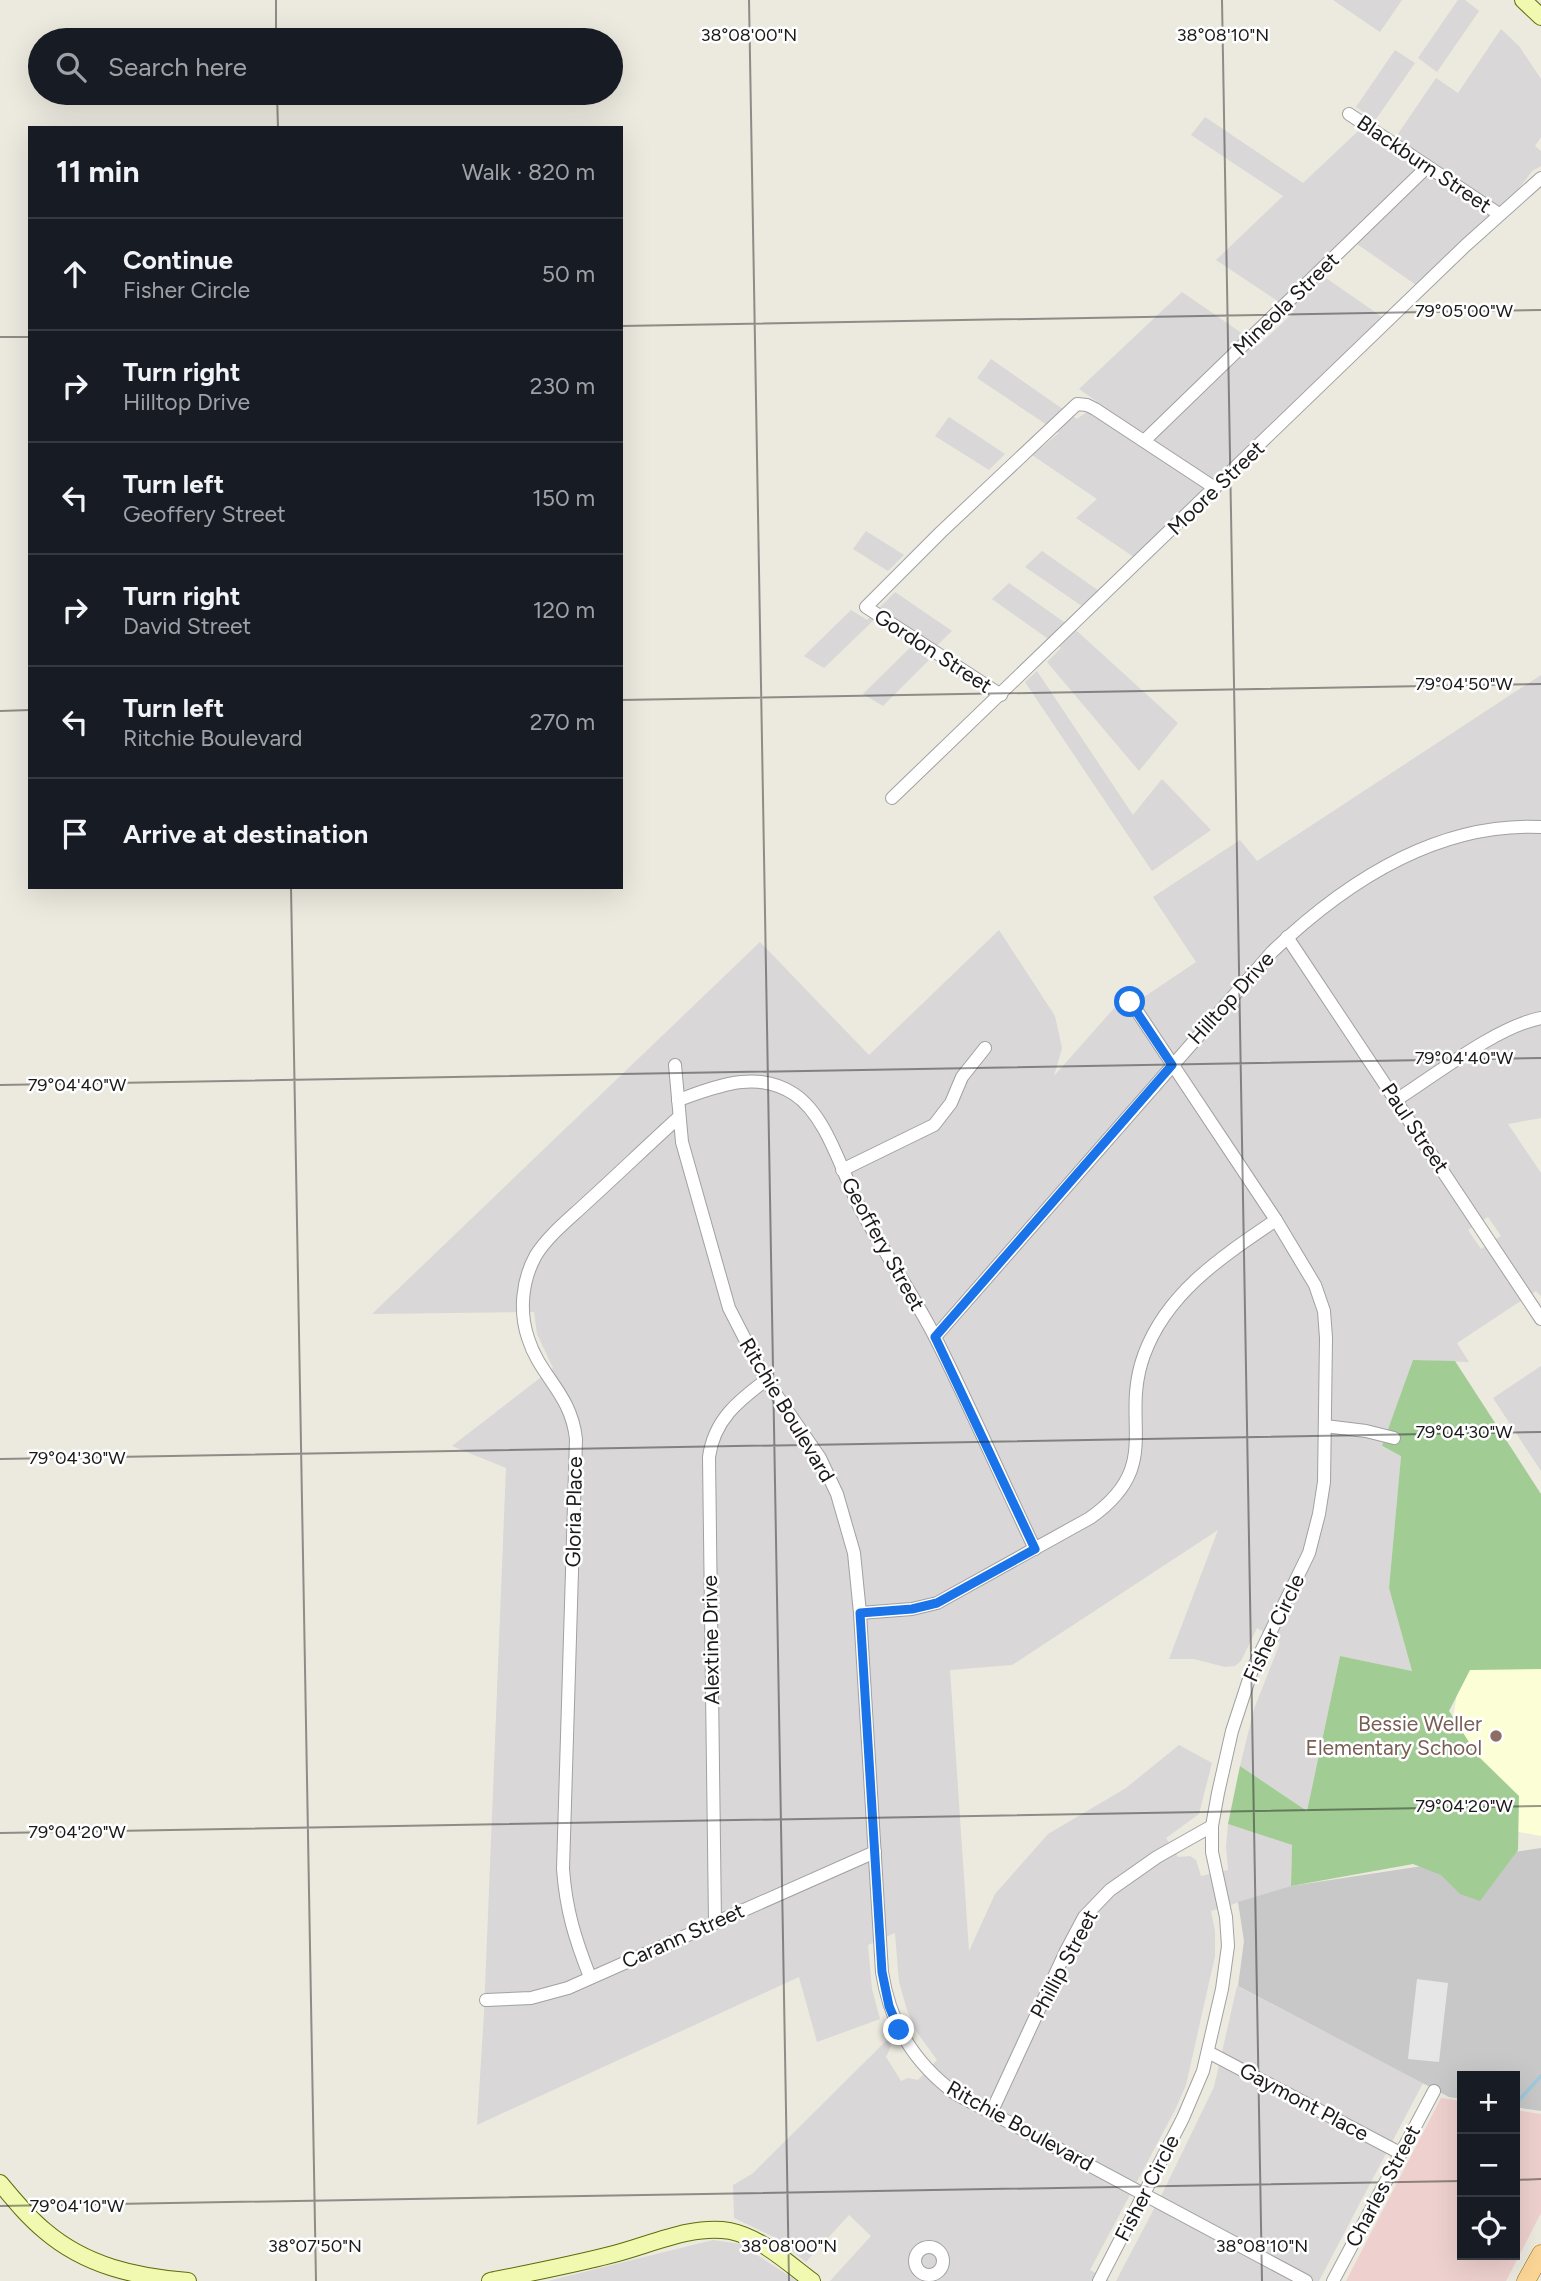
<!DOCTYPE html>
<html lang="en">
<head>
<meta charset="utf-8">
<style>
	body { margin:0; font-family:Figtree,sans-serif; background:#242831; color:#f1f3f6 }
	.controls { position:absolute; right:21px; bottom:21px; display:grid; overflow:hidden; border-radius:0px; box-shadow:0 7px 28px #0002 }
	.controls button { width:63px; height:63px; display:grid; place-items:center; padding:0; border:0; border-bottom:2px solid #363941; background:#171b24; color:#f1f3f6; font:35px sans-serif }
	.stop { position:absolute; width:21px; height:21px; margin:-16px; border:5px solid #1a73e8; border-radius:50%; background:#fff }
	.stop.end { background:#1a73e8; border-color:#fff; box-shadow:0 2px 7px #0008 }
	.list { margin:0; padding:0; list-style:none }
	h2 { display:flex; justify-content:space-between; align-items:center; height:91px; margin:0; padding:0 28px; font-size:30px }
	h2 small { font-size:23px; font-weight:400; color:#9ea1a6 }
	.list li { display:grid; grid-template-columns:46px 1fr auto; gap:21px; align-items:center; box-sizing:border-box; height:112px; padding:0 28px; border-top:2px solid #363941 }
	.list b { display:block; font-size:26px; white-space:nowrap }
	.list p { margin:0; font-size:23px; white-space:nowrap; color:#9ea1a6 }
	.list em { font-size:23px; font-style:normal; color:#9ea1a6 }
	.icon { flex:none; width:38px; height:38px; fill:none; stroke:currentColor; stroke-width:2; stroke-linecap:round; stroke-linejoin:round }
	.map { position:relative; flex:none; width:1541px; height:2281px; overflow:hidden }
	.search { position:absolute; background:#171b24; box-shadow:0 7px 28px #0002; left:28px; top:28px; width:595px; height:77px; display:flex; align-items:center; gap:18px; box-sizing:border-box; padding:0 24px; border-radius:38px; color:#9ea1a6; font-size:26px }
	.panel { position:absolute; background:#171b24; box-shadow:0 7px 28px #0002; left:28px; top:126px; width:595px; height:763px; border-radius:0px }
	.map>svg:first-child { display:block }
	.residential { fill:#d9d7d7; fill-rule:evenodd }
	.commercial { fill:#eed1ce }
	.education { fill:#fcffd6 }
	.religious { fill:#c8c8c8 }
	.forest { fill:#a1cc94 }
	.parking { fill:#e6e6e6 }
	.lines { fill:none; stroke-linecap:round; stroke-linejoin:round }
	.stream { stroke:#9fcadb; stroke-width:3.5 }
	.minor-casing { stroke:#a1a1a1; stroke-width:14 }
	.secondary-casing { stroke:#5c6e05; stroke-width:18 }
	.primary-casing { stroke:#906901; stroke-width:19 }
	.minor { stroke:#fff; stroke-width:12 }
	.secondary { stroke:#f1f9b1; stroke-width:16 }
	.primary { stroke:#fbd596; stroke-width:18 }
	.route { stroke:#1a73e8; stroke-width:9 }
	.ticks { fill:none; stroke:#1a1a1a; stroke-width:2; stroke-opacity:0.45 }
	.education-dot { fill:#8d6e63; stroke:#fff; stroke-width:2.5 }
	.labels { text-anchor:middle; stroke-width:5; stroke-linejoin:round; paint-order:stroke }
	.street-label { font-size:21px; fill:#1a1a1a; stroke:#fff }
	.education-label { font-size:21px; fill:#785e54; stroke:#fff; text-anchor:end }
	.ticks-label { font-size:18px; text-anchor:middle; fill:#1a1a1a; stroke:#fff; stroke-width:5; stroke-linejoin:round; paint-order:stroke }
</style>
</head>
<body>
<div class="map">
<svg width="1541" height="2281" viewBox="0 0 1541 2281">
	<rect width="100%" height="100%" fill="#ece9df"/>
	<g class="residential">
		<polygon points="1333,0 1402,0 1380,32"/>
		<polygon points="1458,0 1465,0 1479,11 1437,72 1418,58"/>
		<polygon points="1501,29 1519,46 1541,79 1541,137 1535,146 1541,151 1541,166 1532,171 1513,197 1419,287 1347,237 1313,269 1385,319 1134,557 1076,518 1097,499 1032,455 1059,433 977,378 991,359 1077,419 1099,403 1079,389 1182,292 1259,345 1294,312 1216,260 1283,196 1191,135 1205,117 1303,183 1372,118 1356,107 1395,50 1415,63 1365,135 1387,150 1436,78 1458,93"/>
		<polygon points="949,417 1005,454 989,470 935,436"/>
		<polygon points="866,531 904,555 888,571 853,549"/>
		<polygon points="1042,551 1099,591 1082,606 1025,567"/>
		<polygon points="1009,583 1078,632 1178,723 1139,771 1047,662 1061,648 992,599"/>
		<polygon points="895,592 952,631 925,657 929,660 883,706 863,694 920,638 881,613 824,668 804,656 851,610 867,620"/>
		<polygon points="1037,671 1133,815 1162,779 1211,830 1152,871 1025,682"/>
		<path d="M1541,675v443l-33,6 33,49v123l-5,-5 -79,52 12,19 -56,-2 -31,87 19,8 -12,133 23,83 -72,-15 -33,155 -67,-45 14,-57 26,-66 -23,-15 -16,33 -6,5 -10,1 -31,-8h-25l49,-129 -206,135 -62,5 19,281 26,-57 53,-60 78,-46 53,-43 33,18 -13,51 -33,24 12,19 12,-1 6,4 5,16 27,-6 -2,-24 2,-22 64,21 -1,41 -80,25 4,20v25l-29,129 -11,25 -85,160 20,11h-280l41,-45 -22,-21 -43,47 -30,-24 -42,-20 -1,-33 19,-11 137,-136 2,8 -5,11 15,24 7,-3 10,2 19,-20 -21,-29 -9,-21 -8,-28 -4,-49 -27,12 4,44 8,30 -63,23 -18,-65 -322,148 7,-111 22,-546 -54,-22 101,-78 -16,-34 -3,-22 -162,2 388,-372 109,113 130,-125 56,86 7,32 -8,28 62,-70 28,-9 52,-35 -43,-65 87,-57 17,21zM1488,1217l13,19 -20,13 -13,-19z"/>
		<polygon points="1541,1366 1541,1471 1493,1398"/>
		<polygon points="1237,1986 1423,2083 1319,2281 1116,2281 1164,2190 1214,2087"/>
		<polygon points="713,2240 740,2244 797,2281 548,2281"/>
	</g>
	<polygon class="commercial" points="1441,2098 1462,2101 1462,2255 1515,2255 1515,2110 1541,2114 1541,2213 1506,2281 1346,2281"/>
	<polygon class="education" points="1463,1654 1541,1655 1541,1836 1438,1817"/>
	<polygon class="religious" points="1541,1848 1541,2111 1515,2107 1515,2076 1462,2076 1462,2099 1449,2097 1238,1986 1244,1941 1238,1902 1291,1886"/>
	<polygon class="forest" points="1413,1360 1455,1361 1541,1494 1541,1669 1470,1670 1449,1711 1478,1756 1519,1796 1518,1850 1480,1901 1460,1894 1441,1875 1413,1864 1291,1886 1292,1845 1228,1824 1240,1766 1307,1811 1340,1656 1412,1671 1389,1588 1401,1456 1382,1446"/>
	<polygon class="parking" points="1417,1979 1448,1983 1439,2062 1408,2059"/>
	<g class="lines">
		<polyline class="stream" points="1519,2100 1541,2076"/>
		<defs>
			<g id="minor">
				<polyline points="1349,114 1499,214"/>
				<polyline points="1144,441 1427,167"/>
				<polyline points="1001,695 866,607 941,532 1077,404 1087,405 1095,409 1215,488"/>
				<polyline points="892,798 1465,246 1541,178"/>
				<polyline points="1287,937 1541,1319"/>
				<path d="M675,1065l7,77 47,166 37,72 54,78 17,36 17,59 6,60 22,359c8,52 32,91 74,122l350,187"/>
				<path d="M678,1100c38,-13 78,-31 116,-6 34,22 49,83 68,118 23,42 51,82 73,125 35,69 66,141 100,212"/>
				<path d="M1396,1100c41,-26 100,-73 145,-82"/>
				<polyline points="842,1170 934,1125 951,1103 962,1077 985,1048"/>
				<path d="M935,1337l337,-385c72,-69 165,-130 269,-125"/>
				<polyline points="1325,1426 1366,1431 1394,1438"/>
				<path d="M860,1613l52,-4 25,-6 153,-85c75,-53 29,-95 54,-163 23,-63 79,-99 132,-135"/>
				<path d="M715,1922l-6,-465c5,-37 29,-56 57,-77"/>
				<path d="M590,1977c-15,-38 -24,-67 -27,-108l13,-430c-5,-46 -36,-62 -48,-101 -9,-27 -6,-58 8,-83 12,-19 32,-35 48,-50 32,-29 63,-59 95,-88"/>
				<polyline points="486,2000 531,1998 568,1988 875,1852"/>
				<polyline points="1208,2052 1400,2153"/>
				<polyline points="991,2113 1066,1951 1084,1917 1110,1890 1157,1857 1212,1826"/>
				<circle cx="929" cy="2261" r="14"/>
				<polyline points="1099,2281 1183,2118 1203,2071 1222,1989 1228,1946 1226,1917 1212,1852 1212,1826 1218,1793 1232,1731 1252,1670 1309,1553 1319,1514 1324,1482 1326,1338 1324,1311 1315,1285 1276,1220 1131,1002"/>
				<polyline points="1333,2281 1434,2091"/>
			</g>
			<g id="secondary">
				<polyline points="1523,0 1541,17"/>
				<path d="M0,2183c14,17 28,34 45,48 41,35 91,46 143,50"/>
				<path d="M490,2281c40,-8 81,-16 120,-26 38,-9 81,-31 120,-24 30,6 58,32 82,50"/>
			</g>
			<polyline id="primary" points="1526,2281 1541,2254"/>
		</defs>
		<use href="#minor" class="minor-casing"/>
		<use href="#secondary" class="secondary-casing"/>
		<use href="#primary" class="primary-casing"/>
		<use href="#minor" class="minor"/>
		<use href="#secondary" class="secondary"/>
		<use href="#primary" class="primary"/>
	</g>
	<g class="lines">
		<polyline class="route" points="899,2030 889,2006 882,1972 860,1613 912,1609 937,1603 1035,1549 935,1337 1172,1065 1130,1002"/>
	</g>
	<path class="ticks" d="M276,0v40M749,0l40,2281M1222,0l40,2281M277,93l1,35M621,326l920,-16M0,337h30M621,700l920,-16M0,711l30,-1M291,887l25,1394M0,1085l1541,-27M0,1459l1541,-27M0,1833l1541,-27M1515,2180l26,-1M0,2206l1462,-25"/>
	<circle class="education-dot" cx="1496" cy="1736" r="7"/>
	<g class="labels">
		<g class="street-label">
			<text transform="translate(1424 164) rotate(34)" y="7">Blackburn Street</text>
			<text transform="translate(1286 304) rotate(-44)" y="7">Mineola Street</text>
			<text transform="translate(1216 488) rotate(-44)" y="7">Moore Street</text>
			<text transform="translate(933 651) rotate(33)" y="7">Gordon Street</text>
			<text transform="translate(1231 998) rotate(-48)" y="7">Hilltop Drive</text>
			<text transform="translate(1415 1128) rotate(56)" y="7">Paul Street</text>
			<text transform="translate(883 1244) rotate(61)" y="7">Geoffery Street</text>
			<text transform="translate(787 1410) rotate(59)" y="7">Ritchie Boulevard</text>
			<text transform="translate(574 1512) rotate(-89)" y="7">Gloria Place</text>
			<text transform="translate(1274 1628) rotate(-65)" y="7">Fisher Circle</text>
			<text transform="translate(711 1640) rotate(-91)" y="7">Alextine Drive</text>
			<text transform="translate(683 1936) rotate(-24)" y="7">Carann Street</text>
			<text transform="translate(1064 1964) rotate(-62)" y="7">Phillip Street</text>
			<text transform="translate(1304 2102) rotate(28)" y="7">Gaymont Place</text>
			<text transform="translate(1020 2126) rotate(29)" y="7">Ritchie Boulevard</text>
			<text transform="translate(1383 2186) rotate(-62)" y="7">Charles Street</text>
			<text transform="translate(1147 2188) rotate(-63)" y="7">Fisher Circle</text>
		</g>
		<g class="education-label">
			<text x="1482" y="1731">Bessie Weller<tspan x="1482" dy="24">Elementary School</tspan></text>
		</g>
	</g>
	<g class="ticks-label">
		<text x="749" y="41">38°08'00"N</text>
		<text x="1223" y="41">38°08'10"N</text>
		<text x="1464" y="317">79°05'00"W</text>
		<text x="1464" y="690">79°04'50"W</text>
		<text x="1464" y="1064">79°04'40"W</text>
		<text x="77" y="1091">79°04'40"W</text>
		<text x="1464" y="1438">79°04'30"W</text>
		<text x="77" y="1464">79°04'30"W</text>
		<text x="1464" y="1812">79°04'20"W</text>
		<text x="77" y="1838">79°04'20"W</text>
		<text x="77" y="2212">79°04'10"W</text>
		<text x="315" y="2252">38°07'50"N</text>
		<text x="789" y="2252">38°08'00"N</text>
		<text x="1262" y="2252">38°08'10"N</text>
	</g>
</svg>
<div class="controls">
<button>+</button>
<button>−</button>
<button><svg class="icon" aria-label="locate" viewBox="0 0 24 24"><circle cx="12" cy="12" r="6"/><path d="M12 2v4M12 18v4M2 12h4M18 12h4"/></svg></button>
</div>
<div class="stop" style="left:1130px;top:1002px"></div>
<div class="stop end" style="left:899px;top:2030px"></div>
<div class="search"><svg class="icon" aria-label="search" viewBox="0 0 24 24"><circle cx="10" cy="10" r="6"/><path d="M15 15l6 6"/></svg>Search here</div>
<section class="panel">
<h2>11 min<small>Walk · 820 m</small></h2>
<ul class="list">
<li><svg class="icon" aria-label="ahead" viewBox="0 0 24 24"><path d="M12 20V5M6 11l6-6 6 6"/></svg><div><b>Continue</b><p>Fisher Circle</p></div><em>50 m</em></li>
<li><svg class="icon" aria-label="right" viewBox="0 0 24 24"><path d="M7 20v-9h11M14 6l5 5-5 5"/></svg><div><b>Turn right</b><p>Hilltop Drive</p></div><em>230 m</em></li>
<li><svg class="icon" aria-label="left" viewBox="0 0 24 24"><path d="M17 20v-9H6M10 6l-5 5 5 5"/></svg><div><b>Turn left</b><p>Geoffery Street</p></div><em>150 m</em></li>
<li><svg class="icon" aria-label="right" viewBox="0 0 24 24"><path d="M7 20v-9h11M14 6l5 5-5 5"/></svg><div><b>Turn right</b><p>David Street</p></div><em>120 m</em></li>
<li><svg class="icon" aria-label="left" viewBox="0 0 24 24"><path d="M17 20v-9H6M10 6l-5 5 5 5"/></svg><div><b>Turn left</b><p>Ritchie Boulevard</p></div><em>270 m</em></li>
<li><svg class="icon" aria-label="arrive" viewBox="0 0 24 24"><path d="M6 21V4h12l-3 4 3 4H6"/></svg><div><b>Arrive at destination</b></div></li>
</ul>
</section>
</div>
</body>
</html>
